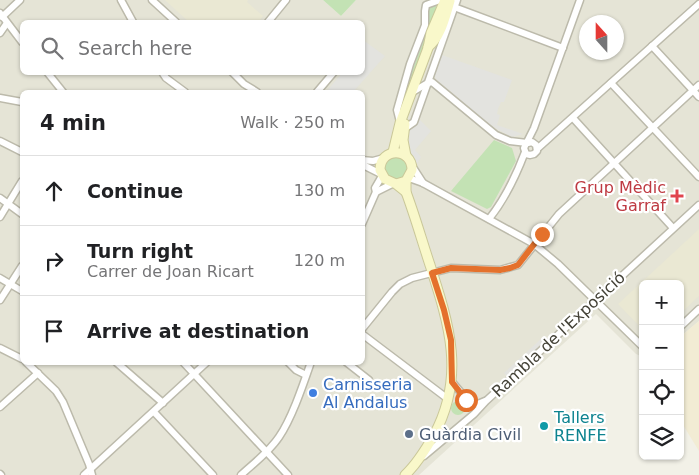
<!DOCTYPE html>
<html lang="en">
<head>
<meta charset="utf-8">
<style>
	body { margin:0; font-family:"DejaVu Sans",sans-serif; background:#f2f2f2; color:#202124 }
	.controls { position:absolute; right:15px; bottom:15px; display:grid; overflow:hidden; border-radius:8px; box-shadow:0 1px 4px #0004 }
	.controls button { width:45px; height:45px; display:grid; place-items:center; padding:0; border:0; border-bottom:1px solid #e0e0e0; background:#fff; color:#202124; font:25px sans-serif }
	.compass { position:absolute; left:579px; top:15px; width:45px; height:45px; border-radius:50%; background:#fff; box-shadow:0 1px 4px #0004; rotate:339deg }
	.stop { position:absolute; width:15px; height:15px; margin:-11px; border:4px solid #e4712c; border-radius:50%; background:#fff }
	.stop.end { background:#e4712c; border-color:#fff; box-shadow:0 1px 5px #0008 }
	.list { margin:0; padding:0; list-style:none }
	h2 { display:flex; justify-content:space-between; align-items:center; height:65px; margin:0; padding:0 20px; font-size:21px }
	h2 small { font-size:16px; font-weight:400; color:#757577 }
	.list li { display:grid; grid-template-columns:32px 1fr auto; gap:15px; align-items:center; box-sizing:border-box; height:70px; padding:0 20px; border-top:1px solid #e0e0e0 }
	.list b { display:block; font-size:19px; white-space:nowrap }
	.list p { margin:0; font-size:16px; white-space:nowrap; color:#757577 }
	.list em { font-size:16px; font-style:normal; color:#757577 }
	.icon { flex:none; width:28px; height:28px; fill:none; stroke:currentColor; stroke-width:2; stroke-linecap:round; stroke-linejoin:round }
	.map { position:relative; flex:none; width:699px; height:475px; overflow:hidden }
	.search { position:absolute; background:#fff; box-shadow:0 1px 4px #0004; left:20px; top:20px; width:345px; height:55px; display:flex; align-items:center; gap:12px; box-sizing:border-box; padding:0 18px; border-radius:8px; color:#757577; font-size:19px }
	.panel { position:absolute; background:#fff; box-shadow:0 1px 4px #0004; left:20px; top:90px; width:345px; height:275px; border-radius:8px }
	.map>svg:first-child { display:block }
	.residential { fill:#e5e4d6; fill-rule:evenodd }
	.commercial { fill:#f2ecd4 }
	.education { fill:#eae8d3 }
	.green { fill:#c3e2b4 }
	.parking { fill:#e3e3df }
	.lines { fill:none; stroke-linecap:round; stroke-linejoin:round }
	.street-casing { stroke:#bcbaab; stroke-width:9 }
	.secondary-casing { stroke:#cac899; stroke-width:11 }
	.street { stroke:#fff; stroke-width:6 }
	.secondary { stroke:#f9f8ca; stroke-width:9 }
	.route { stroke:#e4712c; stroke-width:6 }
	.health-dot { fill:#e0444e; stroke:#fff; stroke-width:2 }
	.shop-dot { fill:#3f7fe0; stroke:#fff; stroke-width:2 }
	.culture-dot { fill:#0f9aa8; stroke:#fff; stroke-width:2 }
	.service-dot { fill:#5c6f8a; stroke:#fff; stroke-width:2 }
	.labels { text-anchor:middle; stroke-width:4.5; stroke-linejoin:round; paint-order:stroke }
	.health-label { font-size:16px; fill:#be3a42; stroke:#fff; text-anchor:end }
	.street-label { font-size:16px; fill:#444237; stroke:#fff }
	.shop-label { font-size:16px; fill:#366cbe; stroke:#fff; text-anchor:start }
	.culture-label { font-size:16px; fill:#0d838f; stroke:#fff; text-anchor:start }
	.service-label { font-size:16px; fill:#4e5e75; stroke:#fff; text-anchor:start }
</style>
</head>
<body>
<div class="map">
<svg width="699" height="475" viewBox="0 0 699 475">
	<rect width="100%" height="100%" fill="#f2f1e7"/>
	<path class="residential" d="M0,0h323l18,16 15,-16h343v321l-19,16v-53h-37v73l-7,-3 -40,-40 -177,161h-419zM22,22h340v50h-340zM586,22h30v30h-30zM22,92h340v270h-340z"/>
	<polygon class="commercial" points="699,321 699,451 680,420 680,337"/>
	<g class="education">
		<polygon points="165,0 248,0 247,2 263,16 258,22 189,22"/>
		<polygon points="699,229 699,296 680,314 680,284 643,284 643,330 618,304"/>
	</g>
	<g class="green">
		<polygon points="323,0 356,0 341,16"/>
		<polygon points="431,5 436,6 437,9 400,113 398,109 427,31 428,7"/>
		<polygon points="494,140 512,148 516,161 491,207 487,209 451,191"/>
		<circle cx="396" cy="168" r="12"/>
		<circle cx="458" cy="408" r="7"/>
	</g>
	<g class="parking">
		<polygon points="363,40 385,56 353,92 326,92 342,73 362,72"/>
		<polygon points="442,55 512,80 504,102 501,102 498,109 497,114 500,115 497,125 523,134 512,137 497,129 484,120 436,79 434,75"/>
		<polygon points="419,119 431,131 415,150 421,157 417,164 408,148 410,128"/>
		<polygon points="542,338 545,341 507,376 504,373"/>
	</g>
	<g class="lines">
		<defs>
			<g id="street">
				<polyline points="121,0 133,22"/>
				<polyline points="152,0 176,22"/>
				<polyline points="454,7 563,48"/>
				<polyline points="0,13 22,42"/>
				<polyline points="2,17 20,0"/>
				<polyline points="268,22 286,0"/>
				<polyline points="0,33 7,23"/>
				<polyline points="652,46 699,97"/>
				<polyline points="47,72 63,92"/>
				<polyline points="162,72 166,78 185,92"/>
				<polyline points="232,72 244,84 257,92"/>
				<polyline points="611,83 699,177"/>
				<polyline points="317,92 334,72"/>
				<polyline points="411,93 426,84 432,82 496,135 510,141 527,143"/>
				<polyline points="0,98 22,102"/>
				<polyline points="573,118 673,228"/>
				<polyline points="400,122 397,110 410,64 425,25 425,11 426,5 440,0"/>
				<polyline points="404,129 414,122 457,0"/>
				<polyline points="0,141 22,152"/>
				<polyline points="528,143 532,142 536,145 537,151 534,154 530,155 526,154 524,148 534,128 580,0"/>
				<polyline points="537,149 699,4"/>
				<polyline points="362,160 373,161 384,158"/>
				<polyline points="362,161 365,166 381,174"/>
				<polyline points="412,166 423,183"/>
				<polyline points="409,178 423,183 534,244 558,264 643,347"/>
				<polyline points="376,192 392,184"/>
				<polyline points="0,198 22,214"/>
				<polyline points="0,217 22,181"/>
				<path d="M489,219c16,-20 27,-43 36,-67"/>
				<polyline points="362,224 376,192 375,188 382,176"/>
				<polyline points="0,278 22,291"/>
				<polyline points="0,300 22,266"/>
				<polyline points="680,327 699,309"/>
				<polyline points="362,329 392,292 400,284 412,278 451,268 500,270 518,265 559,214 699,85"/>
				<polyline points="362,334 448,399"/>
				<polyline points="0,348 22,359"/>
				<polyline points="26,362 56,391 63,402 89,464 92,475"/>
				<polyline points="116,362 163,403"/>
				<polyline points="183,362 288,475"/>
				<polyline points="288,362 296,370 306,375"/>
				<polyline points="346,362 369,380"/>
				<polyline points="452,382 463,395 464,400 478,404 485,401"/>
				<polyline points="0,407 38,373"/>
				<polyline points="154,412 213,475"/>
				<polyline points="424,456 474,414 486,401 699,205"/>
				<polyline points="0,474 1,475"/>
				<polyline points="84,475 207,362"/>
				<path d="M241,475c13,-12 28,-23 38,-38 13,-19 24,-52 32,-75"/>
			</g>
			<g id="secondary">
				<path d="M428,47c13,-10 17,-30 22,-46"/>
				<polyline points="405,124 403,140 406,156"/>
				<polyline points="393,152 400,123 428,48 431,33 445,0"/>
				<path d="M396,184l10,-3 6,-11c0,-23 -32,-23 -32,0l5,9 11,5 10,8"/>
				<path d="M405,475c12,-11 21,-26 29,-40 32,-59 15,-111 -4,-170 -8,-24 -15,-49 -24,-73v-11"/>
			</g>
		</defs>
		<use href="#street" class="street-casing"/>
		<use href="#secondary" class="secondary-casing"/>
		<use href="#street" class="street"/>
		<use href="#secondary" class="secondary"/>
	</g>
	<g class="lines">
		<polyline class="route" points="466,400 452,382 451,340 444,310 432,273 451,268 500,270 510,268 518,265 542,234"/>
	</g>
	<path class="health-dot" d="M674.5 188.5h5v5h5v5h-5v5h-5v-5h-5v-5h5z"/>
	<circle class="shop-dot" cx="313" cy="393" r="5"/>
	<circle class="culture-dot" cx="544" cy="426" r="5"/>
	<circle class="service-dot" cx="409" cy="434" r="5"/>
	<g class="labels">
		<g class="health-label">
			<text x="666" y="193">Grup Mèdic<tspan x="666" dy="18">Garraf</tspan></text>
		</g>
		<g class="street-label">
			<text transform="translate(558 334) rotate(-43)" y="6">Rambla de l'Exposició</text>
		</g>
		<g class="shop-label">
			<text x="323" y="390">Carnisseria<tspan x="323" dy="18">Al Andalus</tspan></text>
		</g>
		<g class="culture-label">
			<text x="554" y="423">Tallers<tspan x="554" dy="18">RENFE</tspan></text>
		</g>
		<g class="service-label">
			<text x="419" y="440">Guàrdia Civil</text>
		</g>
	</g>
</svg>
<div class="controls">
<button>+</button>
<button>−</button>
<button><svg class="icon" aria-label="locate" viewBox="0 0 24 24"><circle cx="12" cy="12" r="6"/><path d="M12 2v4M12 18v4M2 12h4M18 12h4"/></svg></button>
<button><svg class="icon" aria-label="layers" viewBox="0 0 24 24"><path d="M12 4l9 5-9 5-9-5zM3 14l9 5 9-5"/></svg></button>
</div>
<svg class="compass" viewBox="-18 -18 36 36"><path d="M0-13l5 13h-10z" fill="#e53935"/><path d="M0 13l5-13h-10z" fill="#757577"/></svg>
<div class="stop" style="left:466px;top:400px"></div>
<div class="stop end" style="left:542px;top:234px"></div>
<div class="search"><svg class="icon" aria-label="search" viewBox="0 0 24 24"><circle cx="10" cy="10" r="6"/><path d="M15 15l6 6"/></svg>Search here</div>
<section class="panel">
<h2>4 min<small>Walk · 250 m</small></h2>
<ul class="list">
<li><svg class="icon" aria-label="ahead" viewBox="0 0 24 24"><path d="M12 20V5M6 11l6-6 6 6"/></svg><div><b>Continue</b></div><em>130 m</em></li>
<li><svg class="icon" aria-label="right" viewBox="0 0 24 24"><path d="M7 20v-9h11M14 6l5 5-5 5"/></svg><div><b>Turn right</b><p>Carrer de Joan Ricart</p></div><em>120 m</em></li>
<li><svg class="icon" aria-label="arrive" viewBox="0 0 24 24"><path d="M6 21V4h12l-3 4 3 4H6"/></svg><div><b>Arrive at destination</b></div></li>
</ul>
</section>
</div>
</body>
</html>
